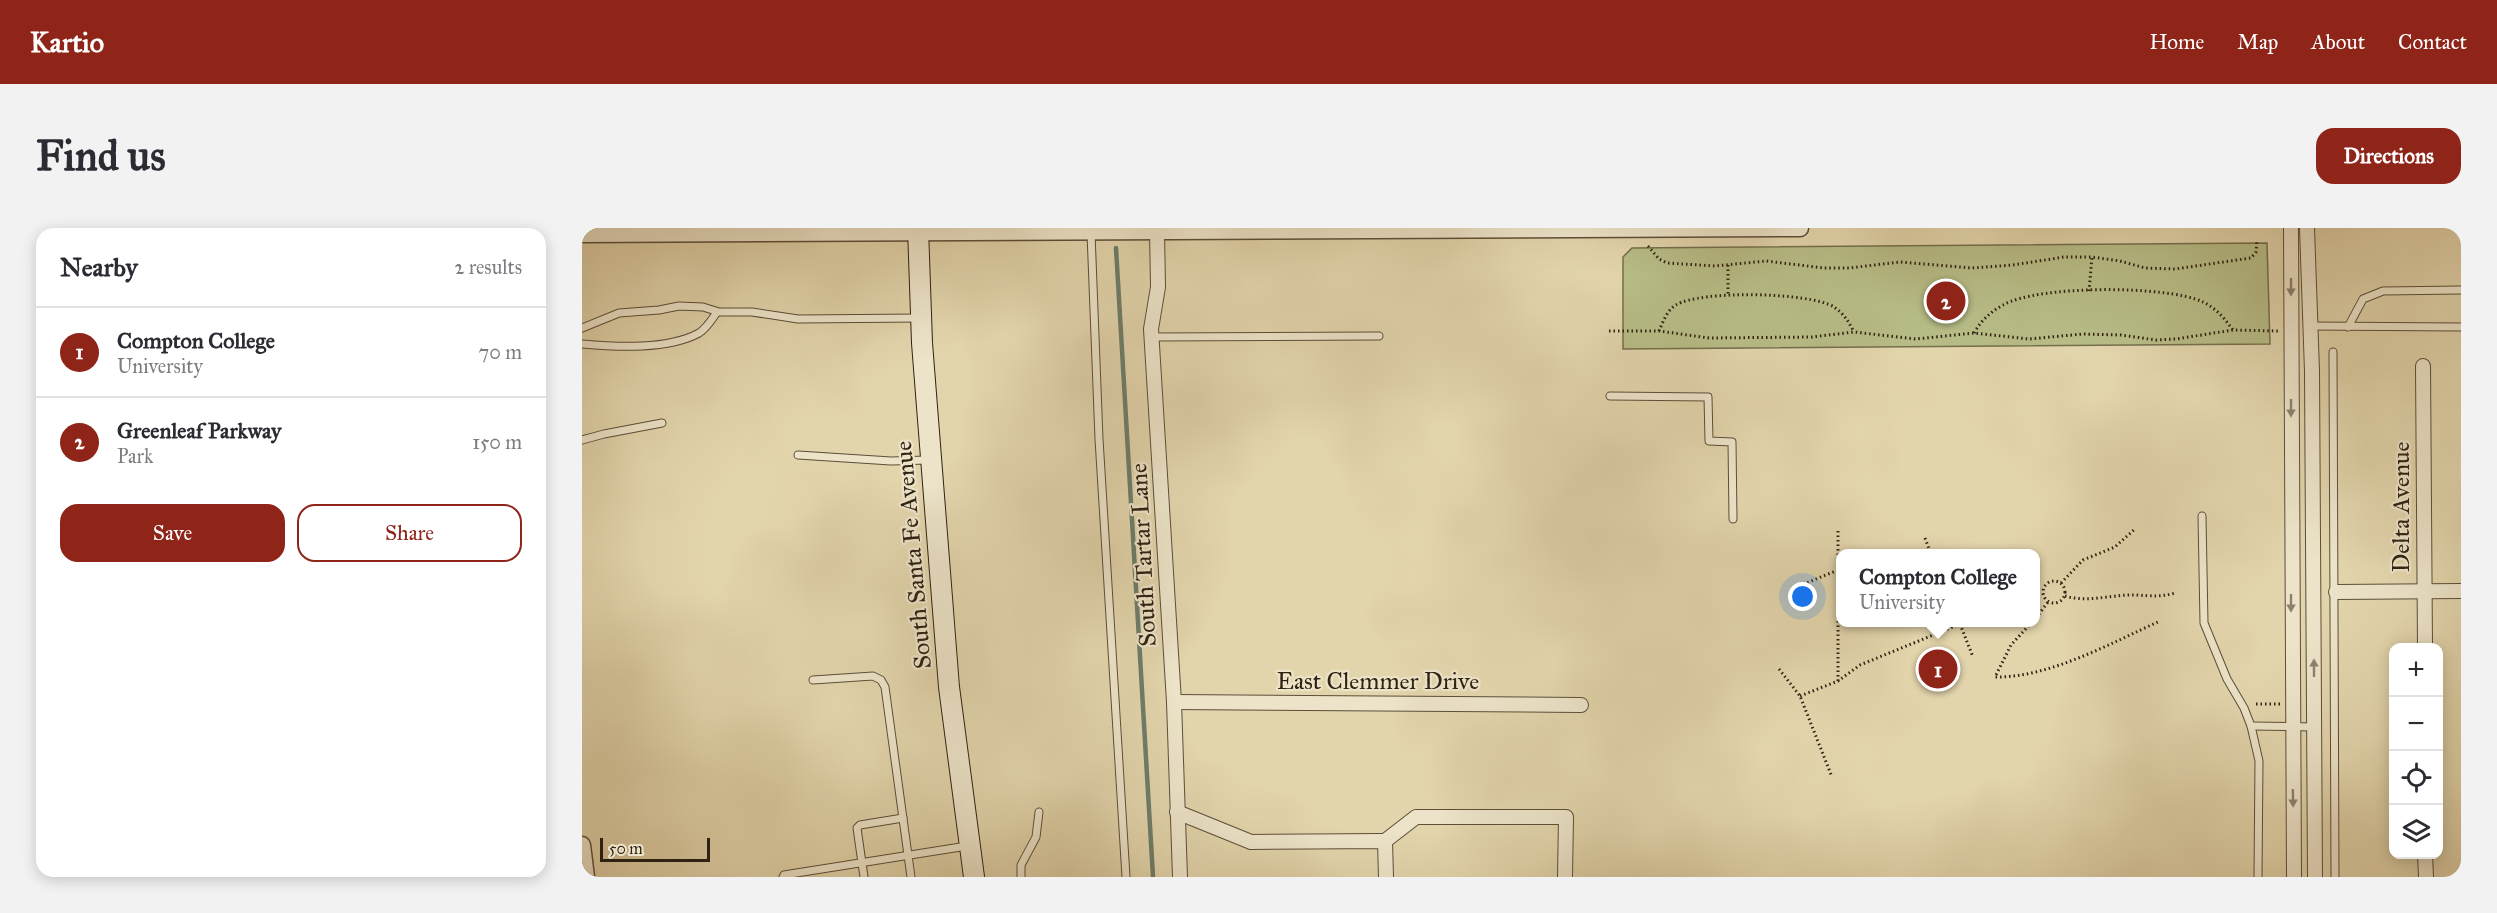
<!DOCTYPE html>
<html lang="en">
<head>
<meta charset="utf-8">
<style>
	body { margin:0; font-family:"IM FELL Great Primer",serif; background:#f2f2f3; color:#2b2b33 }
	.controls { position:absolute; right:18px; bottom:18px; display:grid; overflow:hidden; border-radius:12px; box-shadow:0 3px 15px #0003 }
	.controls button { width:54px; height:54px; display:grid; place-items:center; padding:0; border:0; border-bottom:2px solid #e1e1e2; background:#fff; color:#2b2b33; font:30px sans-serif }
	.scale { position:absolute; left:18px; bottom:15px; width:110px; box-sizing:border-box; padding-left:6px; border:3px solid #302213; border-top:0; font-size:16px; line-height:21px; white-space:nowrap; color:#302213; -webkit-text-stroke:4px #ece3c8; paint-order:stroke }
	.you { position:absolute; left:1221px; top:369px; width:21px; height:21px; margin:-15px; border:4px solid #fff; border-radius:50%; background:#1a73e8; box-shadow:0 0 0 9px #1a73e833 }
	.badge { display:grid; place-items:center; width:39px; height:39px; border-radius:50%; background:#8f2418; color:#fff; font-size:20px; font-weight:700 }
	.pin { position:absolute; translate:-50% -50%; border:3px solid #fff; box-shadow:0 2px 6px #0006 }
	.popup { position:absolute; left:1254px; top:321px; width:204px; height:78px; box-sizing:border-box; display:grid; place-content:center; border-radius:12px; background:#fff; filter:drop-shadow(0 2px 4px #0005); font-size:20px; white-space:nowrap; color:#7c7c81 }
	.popup b { font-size:22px; color:#2b2b33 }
	.popup::after { content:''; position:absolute; left:50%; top:100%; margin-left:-12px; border:12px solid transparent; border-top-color:#fff }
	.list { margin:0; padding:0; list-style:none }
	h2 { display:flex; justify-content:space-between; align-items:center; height:78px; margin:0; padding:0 24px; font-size:26px }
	h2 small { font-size:20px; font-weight:400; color:#7c7c81 }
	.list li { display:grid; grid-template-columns:39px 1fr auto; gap:18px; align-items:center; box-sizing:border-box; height:90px; padding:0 24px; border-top:2px solid #e1e1e2 }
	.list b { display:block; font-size:22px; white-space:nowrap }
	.list p { margin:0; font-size:20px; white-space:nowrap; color:#7c7c81 }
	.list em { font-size:20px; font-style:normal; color:#7c7c81 }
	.actions { display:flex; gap:12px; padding:18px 24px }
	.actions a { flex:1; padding:14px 0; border:2px solid #8f2418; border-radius:18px; text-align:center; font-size:21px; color:#8f2418 }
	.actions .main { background:#8f2418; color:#fff }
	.icon { flex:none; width:33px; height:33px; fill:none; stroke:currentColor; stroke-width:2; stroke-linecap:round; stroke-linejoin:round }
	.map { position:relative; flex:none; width:1879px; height:649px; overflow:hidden; border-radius:18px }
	header { display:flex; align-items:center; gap:36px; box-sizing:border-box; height:84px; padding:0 30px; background:#8f2418; color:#fff }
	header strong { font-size:28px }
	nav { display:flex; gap:33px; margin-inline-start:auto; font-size:21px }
	.intro { display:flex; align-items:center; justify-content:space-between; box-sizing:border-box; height:144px; padding:0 36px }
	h1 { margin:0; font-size:42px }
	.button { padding:15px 27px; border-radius:18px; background:#8f2418; color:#fff; font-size:21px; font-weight:700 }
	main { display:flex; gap:36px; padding:0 36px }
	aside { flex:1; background:#fff; border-radius:18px; box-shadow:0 3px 15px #0003 }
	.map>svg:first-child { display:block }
	.green { fill:#b7bc86; stroke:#746f4c; stroke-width:1.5 }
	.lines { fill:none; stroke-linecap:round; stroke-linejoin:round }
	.stream { stroke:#6d7d6a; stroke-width:4.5 }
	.service-casing { stroke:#5c4e39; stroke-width:9 }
	.minor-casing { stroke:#5c4e39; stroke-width:16 }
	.tertiary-casing { stroke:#5c4e39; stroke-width:19 }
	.secondary-casing { stroke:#302213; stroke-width:22 }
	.path { stroke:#302213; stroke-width:3; stroke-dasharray:1.5 3; stroke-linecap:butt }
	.service { stroke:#ece3c8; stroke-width:7 }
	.minor { stroke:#ece3c8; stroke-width:14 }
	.tertiary { stroke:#ece3c8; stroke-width:16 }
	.secondary { stroke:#ece3c8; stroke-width:20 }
	.oneway { fill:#8e826e }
	.labels { text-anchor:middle; stroke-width:4.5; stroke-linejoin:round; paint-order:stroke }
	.street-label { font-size:24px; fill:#302213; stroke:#ece3c8 }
</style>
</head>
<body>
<header>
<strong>Kartio</strong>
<nav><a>Home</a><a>Map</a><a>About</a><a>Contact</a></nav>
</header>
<div class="intro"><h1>Find us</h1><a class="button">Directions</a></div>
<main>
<aside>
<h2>Nearby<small>2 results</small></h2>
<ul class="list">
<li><span class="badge">1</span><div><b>Compton College</b><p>University</p></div><em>70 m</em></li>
<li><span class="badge">2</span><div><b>Greenleaf Parkway</b><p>Park</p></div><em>150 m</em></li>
</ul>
<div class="actions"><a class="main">Save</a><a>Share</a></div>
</aside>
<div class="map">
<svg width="1879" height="649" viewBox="0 0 1879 649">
	<rect width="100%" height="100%" fill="#e2d4ab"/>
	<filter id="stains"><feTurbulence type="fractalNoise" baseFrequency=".00333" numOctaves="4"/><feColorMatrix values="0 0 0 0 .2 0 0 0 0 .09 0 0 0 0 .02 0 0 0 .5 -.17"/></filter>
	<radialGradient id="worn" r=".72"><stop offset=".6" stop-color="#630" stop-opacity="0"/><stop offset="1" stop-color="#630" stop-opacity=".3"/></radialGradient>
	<polygon class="green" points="1685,15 1688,116 1041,121 1041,29 1050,20"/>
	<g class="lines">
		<polyline class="stream" points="534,20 571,649"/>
		<defs>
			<g id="service">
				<polyline points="509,5 517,211 544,649"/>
				<polyline points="1727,98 1879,99"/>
				<polyline points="1766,99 1781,71 1801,63 1879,62"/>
				<polyline points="0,100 37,85 77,82 97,78 121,79 137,84 170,84 216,91 337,90"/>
				<polyline points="570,109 797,108"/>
				<path d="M0,116c34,3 86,6 117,-11 8,-5 13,-14 18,-21"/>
				<polyline points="1751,124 1753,649"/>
				<polyline points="1028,168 1126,169 1127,213 1150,214 1151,291"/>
				<polyline points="0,212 22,206 80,195"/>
				<polyline points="216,227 309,233 346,232"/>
				<polyline points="1620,288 1622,395 1645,451 1662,480 1669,498 1677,533 1676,649"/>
				<polyline points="231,452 291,448 299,452 303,459 329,649"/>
				<polyline points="1669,498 1732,499"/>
				<polyline points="201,649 202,647 385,618"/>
				<polyline points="282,649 275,600 278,597 321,590"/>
				<polyline points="439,649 439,637 454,609 457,584"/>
			</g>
			<g id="minor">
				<polyline points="1709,0 1712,649"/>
				<polyline points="1725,0 1730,143 1733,649"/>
				<polyline points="575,3 576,59 569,101 592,474 598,649"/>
				<polyline points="1841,138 1843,419"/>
				<polyline points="1754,364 1879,363"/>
				<polyline points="592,474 999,477"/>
				<polyline points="595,584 669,614 803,613 804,649"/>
				<polyline points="803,613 834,589 984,589 983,649"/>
				<polyline points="1843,626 1844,649"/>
			</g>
			<g id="tertiary">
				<polyline points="0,6 1218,0"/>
				<polyline points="0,617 4,649"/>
			</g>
			<polyline id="secondary" points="336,0 340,115 367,459 392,649"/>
		</defs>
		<use href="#service" class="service-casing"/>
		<use href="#minor" class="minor-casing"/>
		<use href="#tertiary" class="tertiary-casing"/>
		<use href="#secondary" class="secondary-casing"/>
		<g class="path">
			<polyline points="1066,18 1077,31 1085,35 1133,38 1184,33 1242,40 1267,40 1318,34 1390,40 1431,37 1482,29 1510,29 1538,33 1563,40 1593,41 1669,30 1674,24 1675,13"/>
			<polyline points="1146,37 1146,67"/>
			<polyline points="1507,63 1510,29"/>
			<polyline points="1027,103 1077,103 1127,110 1230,109 1272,104 1334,111 1392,105 1447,111 1501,106 1539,107 1574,112 1594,111 1651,102 1696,103"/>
			<path d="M1077,103c4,-9 8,-21 17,-26 24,-15 134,-13 158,2 10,7 15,15 20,25"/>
			<path d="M1392,105c7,-12 16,-21 29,-28 35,-20 164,-20 200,-3 13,6 22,17 30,28"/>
			<polyline points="1256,303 1256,453"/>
			<polyline points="1343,310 1349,326"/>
			<circle cx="1472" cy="364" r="11"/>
			<polyline points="1479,355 1501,332 1533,319 1553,301"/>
			<polyline points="1217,358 1256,342"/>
			<path d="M1483,368c24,7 48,-2 72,-1 14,1 24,2 38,-2"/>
			<polyline points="1454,390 1466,374"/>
			<path d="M1450,394l-21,23 -16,32c54,1 116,-34 165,-56"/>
			<polyline points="1378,396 1391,429"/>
			<polyline points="1197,441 1218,468 1250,549"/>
			<polyline points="1218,468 1256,453 1278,437 1378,396"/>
			<polyline points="1674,476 1698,476"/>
		</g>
		<use href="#service" class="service"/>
		<use href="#minor" class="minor"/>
		<use href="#tertiary" class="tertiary"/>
		<use href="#secondary" class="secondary"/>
	</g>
	<defs><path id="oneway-solid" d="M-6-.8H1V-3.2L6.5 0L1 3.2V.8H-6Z" transform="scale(1.5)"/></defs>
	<g class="oneway">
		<use href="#oneway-solid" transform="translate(1709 59) rotate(90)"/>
		<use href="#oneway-solid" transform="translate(1709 180) rotate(90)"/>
		<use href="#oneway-solid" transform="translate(1709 375) rotate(90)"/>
		<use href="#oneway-solid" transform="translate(1732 440) rotate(-90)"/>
		<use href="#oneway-solid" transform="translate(1711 570) rotate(89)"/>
	</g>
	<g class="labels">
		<g class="street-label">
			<text transform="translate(1819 279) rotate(-90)" y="8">Delta Avenue</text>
			<text transform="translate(331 327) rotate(-95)" y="8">South Santa Fe Avenue</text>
			<text transform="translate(561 327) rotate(-93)" y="8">South Tartar Lane</text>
			<text x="796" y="461">East Clemmer Drive</text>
		</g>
	</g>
	<rect width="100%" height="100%" filter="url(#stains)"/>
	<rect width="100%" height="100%" fill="url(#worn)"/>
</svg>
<div class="controls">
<button>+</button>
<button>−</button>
<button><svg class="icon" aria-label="locate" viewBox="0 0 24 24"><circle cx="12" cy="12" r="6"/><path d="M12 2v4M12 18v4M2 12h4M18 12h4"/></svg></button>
<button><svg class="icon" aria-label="layers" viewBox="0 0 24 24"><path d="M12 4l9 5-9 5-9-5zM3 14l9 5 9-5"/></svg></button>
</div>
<div class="scale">50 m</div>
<div class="you"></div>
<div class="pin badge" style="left:1356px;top:441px">1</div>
<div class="popup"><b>Compton College</b>University</div>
<div class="pin badge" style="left:1364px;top:73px">2</div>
</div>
</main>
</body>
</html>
